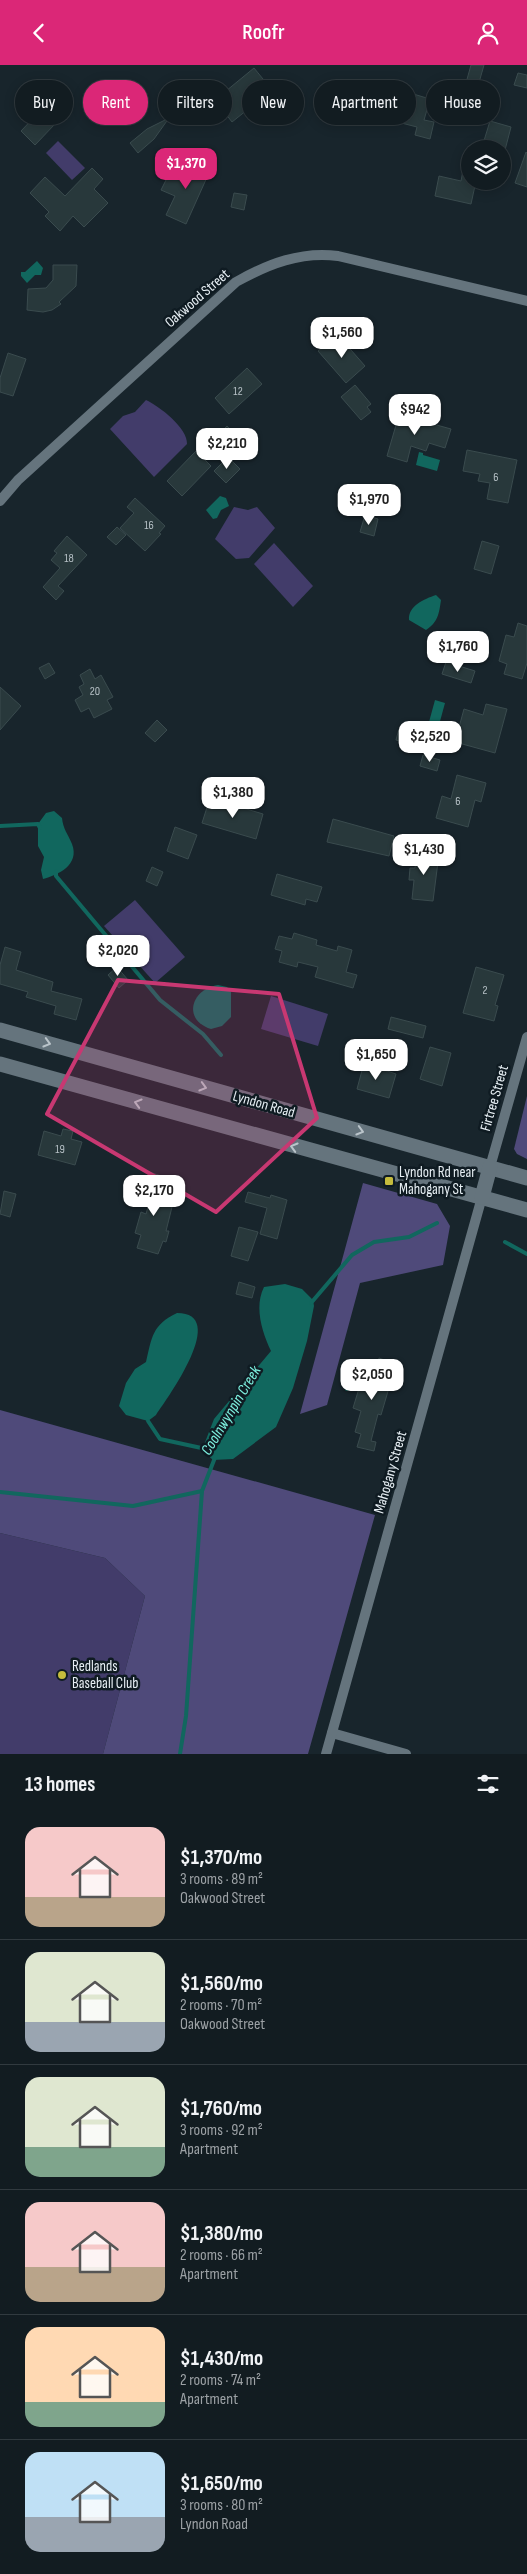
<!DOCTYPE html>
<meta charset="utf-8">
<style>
body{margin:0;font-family:"Sofia Sans Condensed",sans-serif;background:#1f292e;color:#f1f3f6;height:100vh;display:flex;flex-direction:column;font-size:19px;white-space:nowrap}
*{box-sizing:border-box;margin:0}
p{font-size:16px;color:#9ca1a5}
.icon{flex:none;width:28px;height:28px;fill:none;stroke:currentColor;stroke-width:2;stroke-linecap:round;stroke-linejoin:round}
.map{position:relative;height:1689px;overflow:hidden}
.sheet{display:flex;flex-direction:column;background:#121c21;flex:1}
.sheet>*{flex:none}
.guide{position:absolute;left:15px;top:15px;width:498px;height:45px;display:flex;gap:10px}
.controls{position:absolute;left:461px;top:75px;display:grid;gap:10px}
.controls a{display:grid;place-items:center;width:50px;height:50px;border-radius:50%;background:#121c21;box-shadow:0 2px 12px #0003,0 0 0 1px #313a3f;font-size:25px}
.price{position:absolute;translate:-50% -42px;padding:0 11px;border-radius:10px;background:#fff;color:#222;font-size:16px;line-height:32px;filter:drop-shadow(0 1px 2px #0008)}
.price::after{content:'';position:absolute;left:50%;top:30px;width:15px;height:11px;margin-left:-8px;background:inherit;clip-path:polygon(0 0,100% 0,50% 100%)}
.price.selected{background:#db2777;color:#fff}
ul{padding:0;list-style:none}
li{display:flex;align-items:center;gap:15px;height:125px;padding:0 25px}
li+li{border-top:1px solid #313a3f}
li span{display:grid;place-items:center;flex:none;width:140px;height:100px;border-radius:15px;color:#555}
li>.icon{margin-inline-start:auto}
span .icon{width:60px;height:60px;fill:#fffc;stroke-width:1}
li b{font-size:21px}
h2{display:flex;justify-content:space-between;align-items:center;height:60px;padding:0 25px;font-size:21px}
.pill{padding:0 18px;border-radius:22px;background:#121c21;box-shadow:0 2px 12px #0003,0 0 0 1px #313a3f;font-size:18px;line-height:45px}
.pill.selected{background:#db2777;color:#fff}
header{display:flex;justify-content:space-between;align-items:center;height:65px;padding:0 25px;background:#db2777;color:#fff;font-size:22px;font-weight:600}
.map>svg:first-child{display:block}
.green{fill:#423c6a}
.forest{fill:#4f4a7a}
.water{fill:#11675e}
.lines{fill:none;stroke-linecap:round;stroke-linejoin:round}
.stream{stroke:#11675e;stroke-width:4}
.building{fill:#28383b;stroke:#3a4b4e}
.street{stroke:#65747d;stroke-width:10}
.secondary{stroke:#65747d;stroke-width:15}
.oneway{stroke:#bac4ca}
.marked{fill:#c83872;fill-opacity:0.2;stroke:#c83872;stroke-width:4;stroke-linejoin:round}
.poi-dot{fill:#c5bc3d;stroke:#0f1b22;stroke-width:2}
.labels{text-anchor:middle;stroke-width:5;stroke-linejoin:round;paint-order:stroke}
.number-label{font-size:12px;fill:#b7c1c6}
.street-label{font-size:15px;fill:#e7eff4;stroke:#0f1b22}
.poi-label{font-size:15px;fill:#e7eff4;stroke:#0f1b22;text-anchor:start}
.water-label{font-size:16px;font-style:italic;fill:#7ef1e0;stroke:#0f1b22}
</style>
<header><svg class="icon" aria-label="back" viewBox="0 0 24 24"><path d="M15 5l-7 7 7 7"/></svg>Roofr<svg class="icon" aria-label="person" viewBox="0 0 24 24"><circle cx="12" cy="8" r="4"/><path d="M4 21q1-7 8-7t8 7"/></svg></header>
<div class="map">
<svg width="527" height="1689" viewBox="0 0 527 1689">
<rect width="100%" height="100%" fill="#18252c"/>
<g class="green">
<path d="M 58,76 L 85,103 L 72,115 L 46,88 Z"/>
<path d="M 146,335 C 159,341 188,363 187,379 L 154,412 L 110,364 L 123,351 L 135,347 Z"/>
<path d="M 234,442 L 248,445 L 257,442 L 275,463 L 249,493 L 236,494 L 215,474 Z"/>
<path d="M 274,478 L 313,521 L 293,542 L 254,499 Z"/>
<path d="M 135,835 L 185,892 L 155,918 L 104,861 Z"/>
<path d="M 271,931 L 328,949 L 318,981 L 261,964 Z"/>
<path d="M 0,1468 L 105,1493 L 145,1531 L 103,1689 L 0,1689 Z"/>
</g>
<g class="forest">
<path d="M 527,1031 L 527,1094 L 517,1089 L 514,1084 Z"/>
<path d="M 363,1118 L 437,1139 L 450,1161 L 443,1200 L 360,1218 L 327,1340 L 300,1349 Z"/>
<path d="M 0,1345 L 375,1450 L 308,1689 L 103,1689 L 145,1531 L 105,1493 L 0,1468 Z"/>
</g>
<g class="water">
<path d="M 37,196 L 43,203 L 41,210 L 35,210 L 27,218 L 21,211 L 21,207 L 25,207 Z"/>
<path d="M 419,387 L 423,388 L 423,390 L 440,395 L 437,406 L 416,400 Z"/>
<path d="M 220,431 L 226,433 L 229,441 L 221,445 L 217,453 L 213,454 L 206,445 Z"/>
<path d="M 436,530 L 441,535 C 439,549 438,557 426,565 L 409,555 C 408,541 424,534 436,530 Z"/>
<path d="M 435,635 L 445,638 L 439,660 L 429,657 Z"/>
<path d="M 54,746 L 62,753 C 63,764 68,769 72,779 C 80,800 58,810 43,814 L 41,805 L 44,792 L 38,781 L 38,759 L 46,748 Z"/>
<path d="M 218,920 L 227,922 L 231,927 L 231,952 L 222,961 L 211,964 C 182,955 191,924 218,920 Z"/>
<path d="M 285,1219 L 302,1224 L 313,1235 L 314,1241 L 307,1276 L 293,1323 L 276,1362 L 233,1394 L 213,1395 L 202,1385 L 214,1354 L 271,1286 C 262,1267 254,1242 264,1222 Z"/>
<path d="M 177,1248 C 229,1248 169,1331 156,1350 L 148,1356 L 126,1350 L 119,1341 L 126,1318 L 135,1304 L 146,1297 C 152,1272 152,1260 177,1248 Z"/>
<path d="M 352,1306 L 357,1312 L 353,1314 L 350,1325 L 346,1326 L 342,1320 L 347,1307 Z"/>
</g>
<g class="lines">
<g class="stream">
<path d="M 0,761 L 38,759 L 40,763"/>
<path d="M 56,806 L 56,811 L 160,935 L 203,969 L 221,990"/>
<path d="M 505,1177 L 527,1189"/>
<path d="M 311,1238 L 352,1190 L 374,1177 L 409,1172 L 437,1158"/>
<path d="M 148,1356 L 160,1374 L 206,1384"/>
<path d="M 0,1427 L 133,1441 L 202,1426"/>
<path d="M 180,1689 L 186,1651 L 202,1426 L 216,1390"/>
</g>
</g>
<g class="building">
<path d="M 471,0 L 484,0 L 478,21 L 466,18 Z"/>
<path d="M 254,3 L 272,25 L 232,57 L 215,35 Z"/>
<path d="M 518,8 L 527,10 L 527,23 L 514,20 Z"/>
<path d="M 410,28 L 430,34 L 424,55 L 434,57 L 430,74 L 415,70 L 417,62 L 378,52 L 384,32 L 393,34 L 394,29 L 409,33 Z"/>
<path d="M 41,45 L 55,59 L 35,80 L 21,66 Z"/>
<path d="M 169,53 L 154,74 L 138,88 L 130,78 L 147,64 Z"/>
<path d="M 490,56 L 511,62 L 505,85 L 483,79 Z"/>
<path d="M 526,87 L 527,88 L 527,122 L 515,118 Z"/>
<path d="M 194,89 L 206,95 L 201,107 L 208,110 L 186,159 L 166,150 L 175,131 L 161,125 L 170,107 L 183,113 Z"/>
<path d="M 465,95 L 470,95 L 470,116 L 476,116 L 471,139 L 435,131 L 439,111 L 461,116 Z"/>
<path d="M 92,103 L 103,114 L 94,124 L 108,138 L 84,162 L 73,151 L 60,166 L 45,151 L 49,147 L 30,128 L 45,112 L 65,131 Z"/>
<path d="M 234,128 L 247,130 L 244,145 L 231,142 Z"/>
<path d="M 53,200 L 77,200 L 76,221 L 59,237 L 61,239 L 52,245 L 43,247 L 27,245 L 28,224 L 46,223 L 53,215 Z"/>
<path d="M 337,269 L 365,301 L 346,318 L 318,286 Z"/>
<path d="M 8,288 L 26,294 L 13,331 L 0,327 L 0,313 Z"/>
<path d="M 247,303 L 262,319 L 229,349 L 215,333 Z"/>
<path d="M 355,320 L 371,339 L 367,342 L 371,347 L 361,355 L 341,332 Z"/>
<path d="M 401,343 L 416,347 L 415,354 L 451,364 L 445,383 L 429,378 L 426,386 L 411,381 L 407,397 L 387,391 Z"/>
<path d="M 227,361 L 240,374 L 228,385 L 216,372 Z"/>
<path d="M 467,385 L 517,395 L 508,438 L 487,434 L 490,418 L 478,416 L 480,409 L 463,406 Z"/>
<path d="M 196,386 L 211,401 L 182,431 L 167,416 Z"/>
<path d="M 228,392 L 240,404 L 226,418 L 214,406 Z"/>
<path d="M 135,433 L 165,461 L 159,468 L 161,469 L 145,486 L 120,463 L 134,448 L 127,442 Z"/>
<path d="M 365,450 L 378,454 L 374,471 L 360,467 Z"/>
<path d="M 117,462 L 126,470 L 116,480 L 107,472 Z"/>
<path d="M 67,471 L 87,490 L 58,521 L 64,526 L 56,535 L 43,522 L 60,503 L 51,495 L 57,488 L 54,486 Z"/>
<path d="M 482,476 L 499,481 L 491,509 L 474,504 Z"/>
<path d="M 518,558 L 527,561 L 527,598 L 522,614 L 504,609 L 507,599 L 499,596 L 506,570 L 514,572 Z"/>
<path d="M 446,597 L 475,606 L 471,618 L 442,609 Z"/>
<path d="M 49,598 L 55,608 L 45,614 L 39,603 Z"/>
<path d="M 90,604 L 95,614 L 101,610 L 113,632 L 107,635 L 112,644 L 94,653 L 89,643 L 81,647 L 75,635 L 83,630 L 79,622 L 84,619 L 80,610 Z"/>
<path d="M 0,622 L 21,641 L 0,665 Z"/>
<path d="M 486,639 L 507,644 L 495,688 L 455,677 L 464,644 L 483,650 Z"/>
<path d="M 157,655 L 167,665 L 155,677 L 145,668 Z"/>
<path d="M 399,664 L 422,670 L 419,682 L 396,675 Z"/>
<path d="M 423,690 L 440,695 L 437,706 L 420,701 Z"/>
<path d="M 457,710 L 486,718 L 481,737 L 475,735 L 468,762 L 436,753 L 442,731 L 451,734 Z"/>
<path d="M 210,733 L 263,749 L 256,774 L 202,758 Z"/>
<path d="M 333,754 L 394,771 L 389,791 L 327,777 Z"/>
<path d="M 175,762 L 197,770 L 188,794 L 167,786 Z"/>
<path d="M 417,787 L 439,789 L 433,836 L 412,834 L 414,815 L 409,815 L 410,803 L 415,803 Z"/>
<path d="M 152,802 L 163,807 L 157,821 L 146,816 Z"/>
<path d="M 277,809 L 322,822 L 317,837 L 306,834 L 305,840 L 271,830 Z"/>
<path d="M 294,868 L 317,875 L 316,880 L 337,886 L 338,881 L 352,885 L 346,907 L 357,910 L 353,923 L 315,912 L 318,902 L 298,897 L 297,902 L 279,897 L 282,886 L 275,884 L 279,871 L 292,874 Z"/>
<path d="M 5,882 L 21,887 L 16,905 L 53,917 L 51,926 L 82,934 L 76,955 L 54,949 L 56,941 L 26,932 L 28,927 L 0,919 L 0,900 Z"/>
<path d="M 117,902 L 128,915 L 119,923 L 108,910 Z"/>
<path d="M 476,902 L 504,910 L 495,940 L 498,941 L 494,956 L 463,948 Z"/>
<path d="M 391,952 L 426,961 L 423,973 L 388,964 Z"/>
<path d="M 430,982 L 451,988 L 442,1021 L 420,1014 Z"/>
<path d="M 364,998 L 396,1009 L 389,1033 L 357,1024 Z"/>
<path d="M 63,1064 L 73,1066 L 71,1074 L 82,1077 L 75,1100 L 38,1090 L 44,1066 L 61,1071 Z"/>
<path d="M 149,1107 L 168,1113 L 161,1139 L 172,1142 L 166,1166 L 169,1166 L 166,1177 L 163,1176 L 158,1189 L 137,1183 L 141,1170 L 135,1168 L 141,1147 L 146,1149 L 153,1124 L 145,1121 Z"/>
<path d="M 4,1126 L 16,1129 L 10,1152 L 0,1149 Z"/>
<path d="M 248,1127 L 270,1133 L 271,1130 L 287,1135 L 277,1174 L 260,1169 L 267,1143 L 245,1137 Z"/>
<path d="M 239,1162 L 258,1167 L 248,1196 L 231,1191 Z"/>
<path d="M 239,1217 L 255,1222 L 252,1233 L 236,1229 Z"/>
<path d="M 379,1293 L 396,1299 L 381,1350 L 378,1349 L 371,1376 L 376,1377 L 374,1386 L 357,1382 L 361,1369 L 355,1367 L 361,1346 L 353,1343 L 364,1307 L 374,1310 Z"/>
</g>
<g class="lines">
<g class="street">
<path d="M 0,436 L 18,415 L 236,217 C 268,199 301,186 338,191 L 527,236"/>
<path d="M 490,1102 L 527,972"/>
<path d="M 332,1668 L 406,1689"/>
<path d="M 326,1689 L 482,1132"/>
</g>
<g class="secondary">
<path d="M 0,965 L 527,1113"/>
<path d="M 0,999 L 527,1145"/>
<path d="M 482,1132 L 490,1102"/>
</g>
</g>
<defs><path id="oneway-chevron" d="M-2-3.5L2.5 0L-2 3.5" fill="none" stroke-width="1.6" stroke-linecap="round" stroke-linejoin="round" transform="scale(1.25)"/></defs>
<g class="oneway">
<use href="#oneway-chevron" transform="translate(47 978) rotate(16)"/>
<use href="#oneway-chevron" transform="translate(203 1022) rotate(16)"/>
<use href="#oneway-chevron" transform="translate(138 1038) rotate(-164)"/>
<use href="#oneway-chevron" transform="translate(360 1066) rotate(16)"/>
<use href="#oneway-chevron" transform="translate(294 1082) rotate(-164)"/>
</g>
<path class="marked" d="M 118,915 L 279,929 L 317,1053 L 216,1147 L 47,1049 Z"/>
<g class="poi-dot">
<rect x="384" y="1111" width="10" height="10" rx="2.5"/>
<circle cx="62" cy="1610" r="5"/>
</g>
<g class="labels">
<g class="number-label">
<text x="238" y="330">12</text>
<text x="496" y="416">6</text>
<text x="149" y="464">16</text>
<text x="69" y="497">18</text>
<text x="95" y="630">20</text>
<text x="458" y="740">6</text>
<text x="485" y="929">2</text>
<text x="60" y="1088">19</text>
</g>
<g class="street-label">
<text transform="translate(197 233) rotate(-41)" y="5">Oakwood Street</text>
<text transform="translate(494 1033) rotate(-74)" y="5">Firtree Street</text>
<text transform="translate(264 1039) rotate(16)" y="5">Lyndon Road</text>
<text transform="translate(390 1407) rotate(-74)" y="5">Mahogany Street</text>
</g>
<g class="poi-label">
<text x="399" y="1112">Lyndon Rd near<tspan x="399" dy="17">Mahogany St</tspan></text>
<text x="72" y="1606">Redlands<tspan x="72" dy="17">Baseball Club</tspan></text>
</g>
<g class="water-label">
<text transform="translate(230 1345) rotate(-59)" y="6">Coolnwynpin Creek</text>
</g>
</g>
</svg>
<div class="controls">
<a><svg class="icon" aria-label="layers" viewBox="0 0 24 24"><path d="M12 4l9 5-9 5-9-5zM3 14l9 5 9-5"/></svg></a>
</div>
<b class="price selected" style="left:186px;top:125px">$1,370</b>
<b class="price" style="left:342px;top:294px">$1,560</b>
<b class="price" style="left:415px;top:371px">$942</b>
<b class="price" style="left:227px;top:405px">$2,210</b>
<b class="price" style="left:369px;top:461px">$1,970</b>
<b class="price" style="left:458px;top:608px">$1,760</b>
<b class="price" style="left:430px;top:698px">$2,520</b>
<b class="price" style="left:233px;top:754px">$1,380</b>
<b class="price" style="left:424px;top:811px">$1,430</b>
<b class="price" style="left:118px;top:912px">$2,020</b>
<b class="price" style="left:376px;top:1016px">$1,650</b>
<b class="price" style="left:154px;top:1152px">$2,170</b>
<b class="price" style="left:372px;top:1336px">$2,050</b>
<div class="guide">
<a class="pill">Buy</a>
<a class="pill selected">Rent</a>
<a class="pill">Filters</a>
<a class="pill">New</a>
<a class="pill">Apartment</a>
<a class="pill">House</a>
</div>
</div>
<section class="sheet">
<h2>13 homes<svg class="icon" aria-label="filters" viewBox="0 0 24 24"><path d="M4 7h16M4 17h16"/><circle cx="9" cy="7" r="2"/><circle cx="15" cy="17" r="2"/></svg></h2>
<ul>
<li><span style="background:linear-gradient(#f6c9c9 70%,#b9a48a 0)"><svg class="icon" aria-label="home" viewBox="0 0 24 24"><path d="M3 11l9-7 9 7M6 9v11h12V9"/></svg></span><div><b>$1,370/mo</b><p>3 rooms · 89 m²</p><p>Oakwood Street</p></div></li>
<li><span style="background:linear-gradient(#dfe7d0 70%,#9aa5b1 0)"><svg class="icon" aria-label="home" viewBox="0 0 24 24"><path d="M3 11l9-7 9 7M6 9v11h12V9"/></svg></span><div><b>$1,560/mo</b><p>2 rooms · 70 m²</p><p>Oakwood Street</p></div></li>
<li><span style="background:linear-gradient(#dfe7d0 70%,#7fa58c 0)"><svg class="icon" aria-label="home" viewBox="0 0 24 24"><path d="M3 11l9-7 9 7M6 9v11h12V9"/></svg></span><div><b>$1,760/mo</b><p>3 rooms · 92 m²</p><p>Apartment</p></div></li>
<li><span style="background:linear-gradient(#f6c9c9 65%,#b9a48a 0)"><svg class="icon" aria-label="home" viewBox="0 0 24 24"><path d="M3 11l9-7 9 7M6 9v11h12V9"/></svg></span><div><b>$1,380/mo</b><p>2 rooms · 66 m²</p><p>Apartment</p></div></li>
<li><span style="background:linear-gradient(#ffd9b3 75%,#7fa58c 0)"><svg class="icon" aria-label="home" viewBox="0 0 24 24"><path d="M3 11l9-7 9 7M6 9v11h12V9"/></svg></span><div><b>$1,430/mo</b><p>2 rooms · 74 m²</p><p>Apartment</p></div></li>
<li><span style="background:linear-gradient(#bfe0f5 65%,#9aa5b1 0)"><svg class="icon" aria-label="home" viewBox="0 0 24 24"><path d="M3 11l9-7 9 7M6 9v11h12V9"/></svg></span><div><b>$1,650/mo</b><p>3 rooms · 80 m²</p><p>Lyndon Road</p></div></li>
</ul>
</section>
